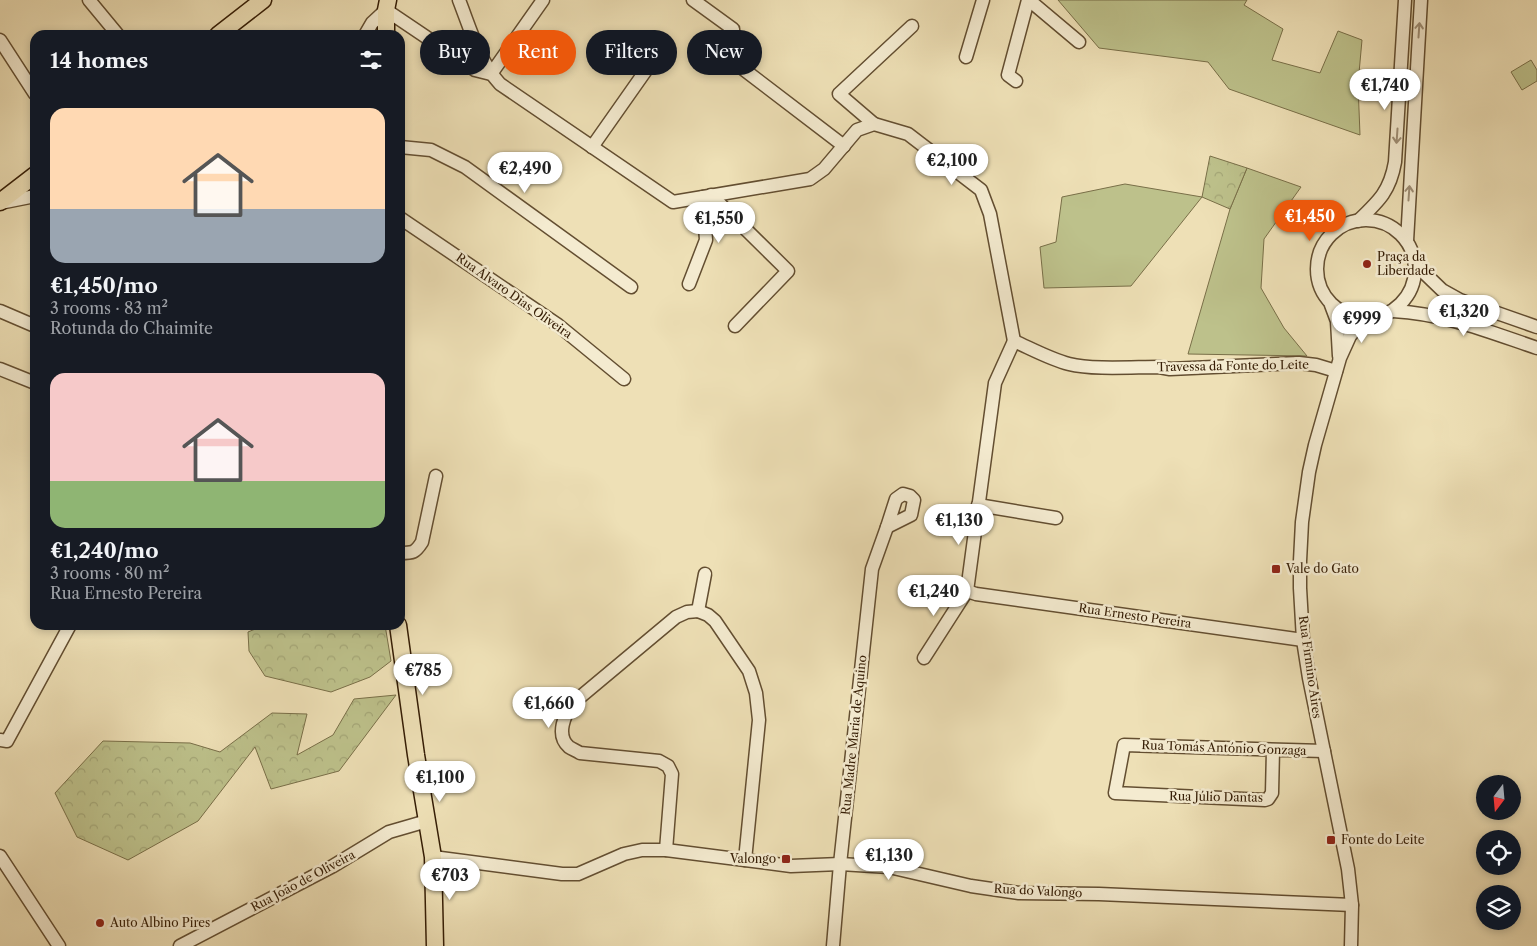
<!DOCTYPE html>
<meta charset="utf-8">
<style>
body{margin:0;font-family:"Libre Caslon Text",serif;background:#20242c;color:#f1f3f6;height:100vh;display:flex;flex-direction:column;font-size:19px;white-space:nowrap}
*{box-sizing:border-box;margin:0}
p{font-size:16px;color:#9ea1a6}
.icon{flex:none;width:28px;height:28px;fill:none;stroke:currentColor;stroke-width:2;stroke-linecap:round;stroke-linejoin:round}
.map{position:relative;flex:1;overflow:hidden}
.side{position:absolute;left:30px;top:30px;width:375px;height:600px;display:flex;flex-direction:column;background:#171b24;border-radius:15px;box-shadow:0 2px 8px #0003}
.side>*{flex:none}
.hud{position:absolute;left:420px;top:30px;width:475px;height:45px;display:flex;gap:10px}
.needle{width:32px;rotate:196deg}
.controls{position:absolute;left:1476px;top:775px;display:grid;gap:10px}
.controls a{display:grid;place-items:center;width:45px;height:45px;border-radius:50%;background:#171b24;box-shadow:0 2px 8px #0003;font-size:25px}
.price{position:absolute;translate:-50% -42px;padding:0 11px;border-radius:18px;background:#fff;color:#222;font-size:16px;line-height:32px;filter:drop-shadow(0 1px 2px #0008)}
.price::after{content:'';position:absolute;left:50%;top:30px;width:15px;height:11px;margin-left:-8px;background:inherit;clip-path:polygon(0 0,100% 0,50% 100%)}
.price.active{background:#ea580c;color:#fff}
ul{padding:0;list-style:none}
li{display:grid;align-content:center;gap:10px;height:265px;padding:0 20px}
li span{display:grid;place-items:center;height:155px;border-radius:15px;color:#555}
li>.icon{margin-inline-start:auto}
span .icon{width:90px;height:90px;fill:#fffc;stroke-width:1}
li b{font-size:21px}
h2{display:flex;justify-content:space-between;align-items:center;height:60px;padding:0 20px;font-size:21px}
.pill{padding:0 18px;border-radius:22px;background:#171b24;box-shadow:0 2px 8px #0003;font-size:18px;line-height:45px}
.pill.active{background:#ea580c;color:#fff}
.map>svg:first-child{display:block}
.green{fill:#bdc18b;stroke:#796f48}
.forest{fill:url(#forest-crowns);stroke:#796f48}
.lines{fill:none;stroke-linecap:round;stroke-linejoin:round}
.minor-casing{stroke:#634e31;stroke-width:15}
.major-casing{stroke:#351d05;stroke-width:19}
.minor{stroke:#f4ebd0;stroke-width:12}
.major{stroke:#eee0b6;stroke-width:16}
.oneway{stroke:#9e8e75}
.poi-dot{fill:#8f2418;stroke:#f4ebd0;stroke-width:2}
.labels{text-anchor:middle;stroke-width:5;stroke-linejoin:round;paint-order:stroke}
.poi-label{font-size:12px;fill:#351d05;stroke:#f4ebd0;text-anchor:start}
.street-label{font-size:12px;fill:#351d05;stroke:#f4ebd0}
</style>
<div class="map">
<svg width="1537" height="946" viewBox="0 0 1537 946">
<defs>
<pattern id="forest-crowns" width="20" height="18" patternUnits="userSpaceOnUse" patternTransform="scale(1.25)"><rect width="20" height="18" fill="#bdc18b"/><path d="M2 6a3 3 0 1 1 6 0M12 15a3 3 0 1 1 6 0" fill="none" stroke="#a3a576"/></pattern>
</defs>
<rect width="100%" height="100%" fill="#eee0b6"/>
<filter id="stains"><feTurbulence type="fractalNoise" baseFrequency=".004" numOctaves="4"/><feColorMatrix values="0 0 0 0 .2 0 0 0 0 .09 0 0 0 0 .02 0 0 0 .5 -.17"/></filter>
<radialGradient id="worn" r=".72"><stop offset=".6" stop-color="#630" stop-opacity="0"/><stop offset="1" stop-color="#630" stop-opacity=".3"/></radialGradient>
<g class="green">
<path d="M 1058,0 L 1247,0 L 1244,5 L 1283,29 L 1272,60 L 1320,73 L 1338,31 L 1362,40 L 1358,84 L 1360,135 L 1229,89 L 1208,62 L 1099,48 Z"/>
<path d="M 1531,60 L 1537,70 L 1537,81 L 1522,90 L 1511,72 Z"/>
<path d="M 1247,168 L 1301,187 L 1264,239 L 1261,288 L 1284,328 L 1307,356 L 1188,354 L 1230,209 Z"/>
<path d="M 1125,184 L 1202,197 L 1131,286 L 1044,288 L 1040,247 L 1056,242 L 1062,197 Z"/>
</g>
<g class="forest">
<path d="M 1210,156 L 1247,168 L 1230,209 L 1202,197 Z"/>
<path d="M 265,625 L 385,625 L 391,661 L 370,677 L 331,692 L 265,676 L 249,651 L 248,632 Z"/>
<path d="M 396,695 L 339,771 L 271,789 L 255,747 L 198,821 L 128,860 L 77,837 L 55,793 L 103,741 L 190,743 L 220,752 L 272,713 L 307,714 L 297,755 L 333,735 L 354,699 Z"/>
</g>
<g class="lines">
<defs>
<g id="minor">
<path d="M 89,0 L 118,35"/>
<path d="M 459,0 C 470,28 479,61 500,84 L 673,202 L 810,179 L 824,169 L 857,130 L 874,124 L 908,134 L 981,190 L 990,214 L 1014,341"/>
<path d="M 693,0 L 733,29 L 734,62 L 844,146"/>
<path d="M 1029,0 L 1079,42"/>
<path d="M 365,35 L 372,23 L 386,10 L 475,70 L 491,74 L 543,0"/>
<path d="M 0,40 L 35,94"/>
<path d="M 966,57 L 983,0"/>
<path d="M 1016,81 L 1008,75 L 1028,0"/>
<path d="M 874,124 L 839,94 L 912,26"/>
<path d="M 400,147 L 431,150 L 465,167 L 631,287"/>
<path d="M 592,147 L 656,56"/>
<path d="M 711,195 L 788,271 L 735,326"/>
<path d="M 0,203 L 35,196"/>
<path d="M 400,218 L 558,325 L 624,379"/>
<circle cx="1366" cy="269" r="49"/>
<path d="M 1358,221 C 1379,201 1390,191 1395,162 L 1405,0"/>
<path d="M 1407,241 L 1421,0"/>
<path d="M 1415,264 L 1442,290 L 1460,300 L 1537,327"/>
<path d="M 689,284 L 706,240 L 703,197"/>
<path d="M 1331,305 L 1337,321 L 1339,356"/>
<path d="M 0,311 L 35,326"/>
<path d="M 1393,311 C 1446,314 1487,331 1537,348"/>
<path d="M 1014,341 C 1032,349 1050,359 1069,364 C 1093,370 1133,367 1159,367 L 1170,369 L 1299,363 L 1316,365 L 1336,371"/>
<path d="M 0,369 L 35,383"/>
<path d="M 903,494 L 910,496 L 914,500 L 911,515 L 887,527 L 896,499 Z"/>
<path d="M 978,505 L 1056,518"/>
<path d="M 400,553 C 413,553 415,553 422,542 L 436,476"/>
<path d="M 967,591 L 976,594 L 1303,640"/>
<path d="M 698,611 L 708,615 L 715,621 L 749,671 L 756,693 L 759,720 L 745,860"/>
<path d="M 698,611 L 705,574"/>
<path d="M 924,658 L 967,591 L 995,383 L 1014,341"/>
<path d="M 0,740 L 7,741 L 70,625"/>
<path d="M 1273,750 L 1272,793 L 1268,799 L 1265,800 L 1115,793 L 1124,745 L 1324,751"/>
<path d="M 666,850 L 672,774 L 668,766 L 659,761 L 580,753 C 577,751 572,749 569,747 C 555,735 565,714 573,703 L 676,617 L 687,612 L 698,611"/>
<path d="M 0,856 L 59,946"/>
<path d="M 433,857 L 562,874 L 578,874 L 624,854 L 642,850 L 666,850 L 791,866 L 840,864 L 889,867 L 971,886 L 1019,893 L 1099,894 L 1352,905"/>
<path d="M 180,946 L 333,866 L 389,832 L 427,821"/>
<path d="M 833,946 L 840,864 L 872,569 L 887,527"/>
<path d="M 1351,946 L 1352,905 L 1348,869 L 1309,678 L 1303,640 L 1300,588 L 1300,561 L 1302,522 L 1309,472 L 1315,445 L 1340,358 L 1350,336 L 1358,326 L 1372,318"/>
</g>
<g id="major">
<path d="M 218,35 L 263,0"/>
<path d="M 386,35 L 386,10 L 388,0"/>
<path d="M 0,202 L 35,175"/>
<path d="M 398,625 L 416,755 L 433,857 L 435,946"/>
</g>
</defs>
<use href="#minor" class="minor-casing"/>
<use href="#major" class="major-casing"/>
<use href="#minor" class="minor"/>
<use href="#major" class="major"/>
</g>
<defs><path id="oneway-shaft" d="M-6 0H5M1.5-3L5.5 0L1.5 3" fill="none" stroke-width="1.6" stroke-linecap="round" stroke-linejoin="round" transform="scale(1.25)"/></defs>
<g class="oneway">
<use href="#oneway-shaft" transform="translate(1419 30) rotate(-86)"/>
<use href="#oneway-shaft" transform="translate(1397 136) rotate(94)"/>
<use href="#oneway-shaft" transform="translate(1409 193) rotate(-86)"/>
</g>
<g class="poi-dot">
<circle cx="1367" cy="264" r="5"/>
<rect x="1271" y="564" width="10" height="10" rx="2.5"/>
<rect x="1326" y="835" width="10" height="10" rx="2.5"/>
<rect x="781" y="854" width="10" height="10" rx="2.5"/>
<circle cx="100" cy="923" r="5"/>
</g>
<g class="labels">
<g class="poi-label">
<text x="1377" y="261">Praça da<tspan x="1377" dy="14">Liberdade</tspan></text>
<text x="1286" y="573">Vale do Gato</text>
<text x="1341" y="844">Fonte do Leite</text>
<text x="776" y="863" text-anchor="end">Valongo</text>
<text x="110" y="927">Auto Albino Pires</text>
</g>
<g class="street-label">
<text transform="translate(514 296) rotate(35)" y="4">Rua Álvaro Dias Oliveira</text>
<text transform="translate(1233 366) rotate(-1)" y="4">Travessa da Fonte do Leite</text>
<text transform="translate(1135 616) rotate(8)" y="4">Rua Ernesto Pereira</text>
<text transform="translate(1310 667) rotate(82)" y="4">Rua Firmino Aires</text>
<text transform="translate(854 735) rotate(-84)" y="4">Rua Madre Maria de Aquino</text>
<text transform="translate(1224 748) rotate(2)" y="4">Rua Tomás António Gonzaga</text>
<text transform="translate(1216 797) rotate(1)" y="4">Rua Júlio Dantas</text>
<text transform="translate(303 881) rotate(-28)" y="4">Rua João de Oliveira</text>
<text transform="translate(1038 891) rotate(3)" y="4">Rua do Valongo</text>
</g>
</g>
<rect width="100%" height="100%" filter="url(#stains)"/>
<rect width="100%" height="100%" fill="url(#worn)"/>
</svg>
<div class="controls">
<a><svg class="needle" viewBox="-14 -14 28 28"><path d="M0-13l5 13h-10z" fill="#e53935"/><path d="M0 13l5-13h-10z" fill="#9ea1a6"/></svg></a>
<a><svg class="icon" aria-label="locate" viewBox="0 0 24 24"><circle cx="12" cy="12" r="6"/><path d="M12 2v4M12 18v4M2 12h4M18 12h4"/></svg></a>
<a><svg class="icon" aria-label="layers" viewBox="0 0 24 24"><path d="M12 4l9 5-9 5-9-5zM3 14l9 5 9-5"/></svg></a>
</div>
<b class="price" style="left:1385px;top:111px">€1,740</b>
<b class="price" style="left:952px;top:186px">€2,100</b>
<b class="price" style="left:525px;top:194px">€2,490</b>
<b class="price active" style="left:1310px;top:242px">€1,450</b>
<b class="price" style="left:719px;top:244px">€1,550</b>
<b class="price" style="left:1464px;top:337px">€1,320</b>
<b class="price" style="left:1362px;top:344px">€999</b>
<b class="price" style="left:959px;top:546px">€1,130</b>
<b class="price" style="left:934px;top:617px">€1,240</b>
<b class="price" style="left:423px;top:696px">€785</b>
<b class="price" style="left:549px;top:729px">€1,660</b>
<b class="price" style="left:440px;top:803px">€1,100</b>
<b class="price" style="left:889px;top:881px">€1,130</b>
<b class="price" style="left:450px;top:901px">€703</b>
<div class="hud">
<a class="pill">Buy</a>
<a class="pill active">Rent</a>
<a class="pill">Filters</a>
<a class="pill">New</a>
</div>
<section class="side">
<h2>14 homes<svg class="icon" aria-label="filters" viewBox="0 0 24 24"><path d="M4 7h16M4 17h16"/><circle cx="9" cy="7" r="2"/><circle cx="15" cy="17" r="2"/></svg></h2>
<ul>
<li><span style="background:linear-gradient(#ffd9b3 65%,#9aa5b1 0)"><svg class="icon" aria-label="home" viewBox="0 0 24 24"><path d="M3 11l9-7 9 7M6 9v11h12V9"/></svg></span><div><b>€1,450/mo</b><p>3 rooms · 83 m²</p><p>Rotunda do Chaimite</p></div></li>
<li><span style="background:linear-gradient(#f6c9c9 70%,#8fb573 0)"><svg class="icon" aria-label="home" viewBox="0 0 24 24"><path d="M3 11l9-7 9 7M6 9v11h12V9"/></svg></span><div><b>€1,240/mo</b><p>3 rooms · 80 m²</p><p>Rua Ernesto Pereira</p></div></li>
</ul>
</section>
</div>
